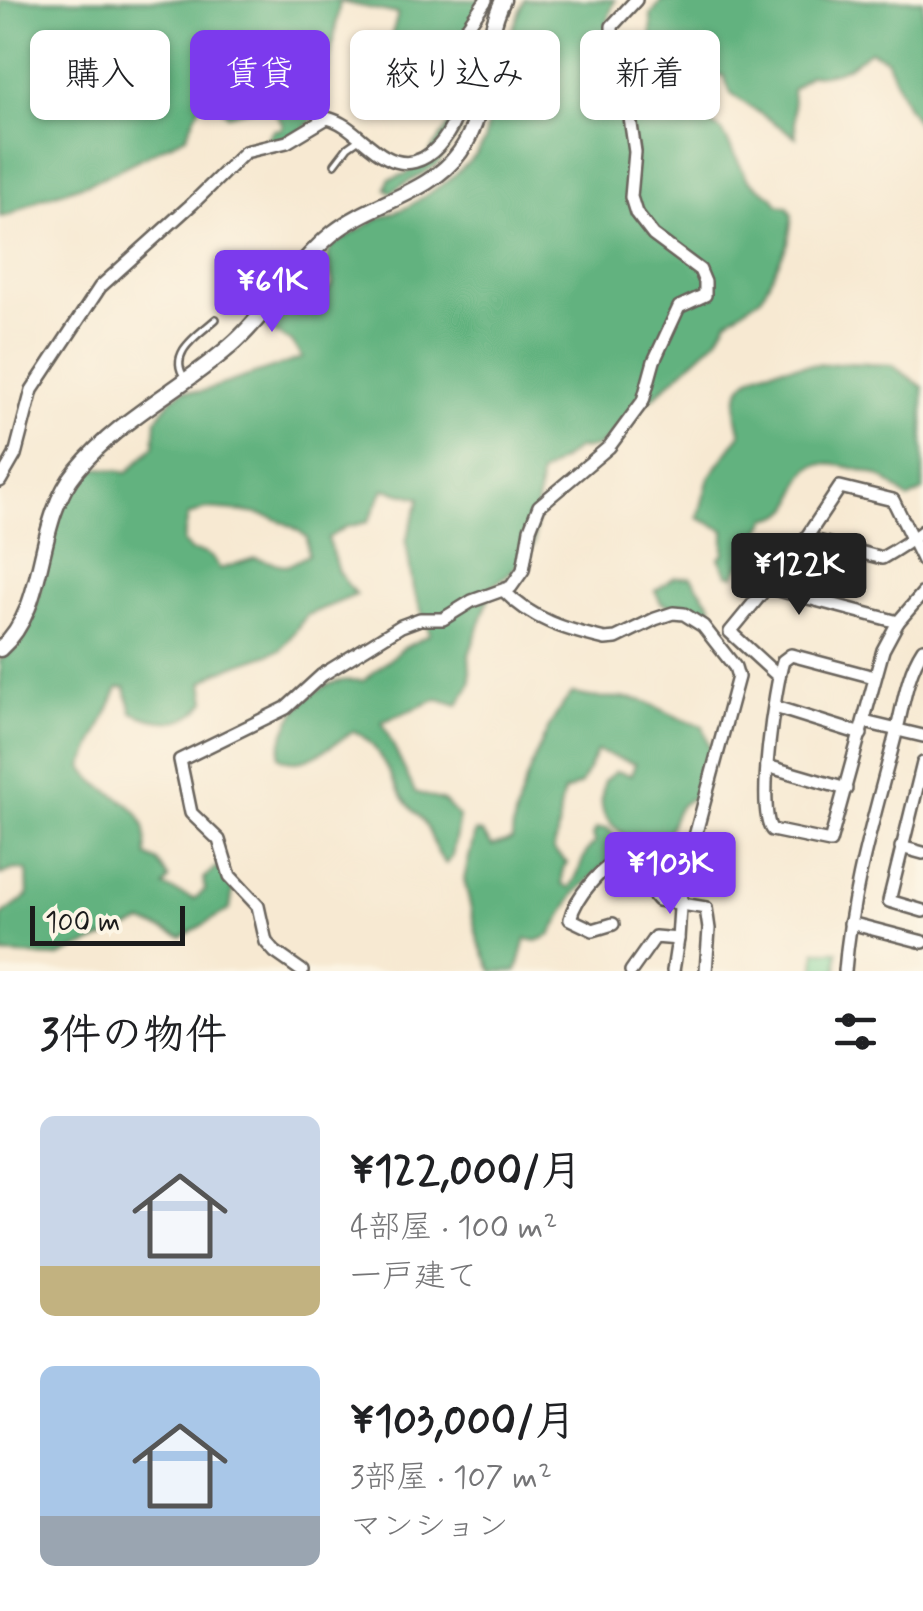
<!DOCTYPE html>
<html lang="ja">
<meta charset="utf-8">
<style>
body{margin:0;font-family:Mynerve,"Klee One",sans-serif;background:#f6f6f6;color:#202124;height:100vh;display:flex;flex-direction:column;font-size:38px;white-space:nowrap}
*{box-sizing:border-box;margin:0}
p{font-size:32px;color:#757577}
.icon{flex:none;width:55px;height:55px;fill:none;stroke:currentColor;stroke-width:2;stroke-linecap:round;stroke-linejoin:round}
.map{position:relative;height:971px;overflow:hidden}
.side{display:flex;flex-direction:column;background:#fff;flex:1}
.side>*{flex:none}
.top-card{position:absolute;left:30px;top:30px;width:865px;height:90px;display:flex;gap:20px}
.scale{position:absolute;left:30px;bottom:25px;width:155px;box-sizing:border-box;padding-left:10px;border:5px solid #1c1c1c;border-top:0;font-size:28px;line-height:35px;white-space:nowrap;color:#1c1c1c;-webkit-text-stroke:8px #fcf5e5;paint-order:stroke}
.price{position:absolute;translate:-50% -85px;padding:0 22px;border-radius:10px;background:#7c3aed;color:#fff;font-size:32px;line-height:65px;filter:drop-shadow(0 2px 5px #0008)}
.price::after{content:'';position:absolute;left:50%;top:60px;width:30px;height:22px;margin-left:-15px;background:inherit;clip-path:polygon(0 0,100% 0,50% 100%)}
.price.selected{background:#222;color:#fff}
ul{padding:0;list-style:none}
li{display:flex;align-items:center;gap:30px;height:250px;padding:0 40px}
li span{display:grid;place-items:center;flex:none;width:280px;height:200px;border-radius:15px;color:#555}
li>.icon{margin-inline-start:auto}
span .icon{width:120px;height:120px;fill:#fffc;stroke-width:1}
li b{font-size:42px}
h2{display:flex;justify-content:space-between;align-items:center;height:120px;padding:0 40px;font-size:42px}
.tag{padding:0 35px;border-radius:15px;background:#fff;box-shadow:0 2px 8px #0004;font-size:35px;line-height:90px}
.tag.selected{background:#7c3aed;color:#fff}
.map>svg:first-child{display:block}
.green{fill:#78d096;stroke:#4a7659;stroke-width:2.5}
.forest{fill:#62b27f;stroke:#3f674e;stroke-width:2.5;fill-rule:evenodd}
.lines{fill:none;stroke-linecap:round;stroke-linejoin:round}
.service-casing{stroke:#69645c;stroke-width:10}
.minor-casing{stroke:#69645c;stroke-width:16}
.tertiary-casing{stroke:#69645c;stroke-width:19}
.service{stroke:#fff;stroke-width:5}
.minor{stroke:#fff;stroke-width:11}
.tertiary{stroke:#fff;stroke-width:14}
</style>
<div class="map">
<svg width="923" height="971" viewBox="0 0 923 971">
<rect width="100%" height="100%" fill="#fcf5e5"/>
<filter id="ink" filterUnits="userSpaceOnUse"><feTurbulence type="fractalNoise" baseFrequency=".01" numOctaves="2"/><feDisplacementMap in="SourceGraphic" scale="20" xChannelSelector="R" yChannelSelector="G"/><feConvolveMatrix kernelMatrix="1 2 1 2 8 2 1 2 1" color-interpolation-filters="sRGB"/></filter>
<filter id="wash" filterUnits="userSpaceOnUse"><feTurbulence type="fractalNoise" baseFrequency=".0048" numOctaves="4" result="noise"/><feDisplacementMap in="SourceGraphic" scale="40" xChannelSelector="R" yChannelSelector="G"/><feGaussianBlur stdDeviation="2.25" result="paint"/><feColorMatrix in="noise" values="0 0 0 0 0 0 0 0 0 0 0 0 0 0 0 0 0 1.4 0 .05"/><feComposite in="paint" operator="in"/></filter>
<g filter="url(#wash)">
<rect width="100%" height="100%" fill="#f7e9d2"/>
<path class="green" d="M 816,951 L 838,951 L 837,971 L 815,971 Z"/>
<g class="forest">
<path d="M 0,0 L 482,0 L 472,32 L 470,90 L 459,132 L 437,165 L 391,192 L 386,189 L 389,179 L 406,174 L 422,163 L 457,114 C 445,105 444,98 436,90 C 428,83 424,85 420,74 L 397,65 L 391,37 L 398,14 L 340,2 C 334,30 326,114 304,129 C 294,136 279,140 267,144 L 267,139 L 273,130 L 281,129 L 283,124 L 265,99 L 254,108 L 228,115 L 214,100 L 210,105 L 201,104 L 186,136 L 97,180 L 40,199 L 10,215 L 0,217 Z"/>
<path d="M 524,0 L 615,0 C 609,11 600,55 606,66 C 610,73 614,70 620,73 C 630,77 641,90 654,96 L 659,109 L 697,116 L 722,131 L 748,180 L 773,197 L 778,205 L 788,207 L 792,216 L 788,243 L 762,296 L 728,320 L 717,339 L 653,398 L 628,414 L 611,437 L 597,447 L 577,449 L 540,475 L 534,544 L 511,572 L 493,586 L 469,655 L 471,683 L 458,705 L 438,699 L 382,722 L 415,792 L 444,801 L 459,817 L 452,857 L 446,864 C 433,851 434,838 424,823 C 419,815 410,808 404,799 C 388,776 381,744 354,731 C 334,743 301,773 279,756 C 285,713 317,674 363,681 L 402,649 L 430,634 L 413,589 L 406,541 L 420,498 L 384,489 L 368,522 L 346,527 L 328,538 L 338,572 L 356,595 L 307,615 L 281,650 L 220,671 L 203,682 L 206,701 C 187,727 159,725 132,712 L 125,687 L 118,688 L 83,767 C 97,793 131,795 143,823 C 147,832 146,846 147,856 L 158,862 L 169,879 L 164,887 L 194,899 L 205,890 L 204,878 L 216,867 L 222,870 L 233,890 L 230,909 L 182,937 L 143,922 L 57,957 L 2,954 L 1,916 L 28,896 L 27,871 L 15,869 L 0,875 L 0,660 C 10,653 21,644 27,633 C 43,600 53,482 89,470 C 98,466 117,470 127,473 L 154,446 L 156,420 L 172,399 L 184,390 L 200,392 L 302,358 L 292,342 L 267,329 L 267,321 L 281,308 L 307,316 L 333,285 L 327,257 L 332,246 L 377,219 L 408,207 L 449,180 L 475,156 L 485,141 L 496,60 L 510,36 ZM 205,509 C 243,511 277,512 307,537 L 308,555 L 287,566 L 255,558 L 220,569 C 213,556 207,552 191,551 L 183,542 L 188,516 Z"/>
<path d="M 662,0 L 923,0 L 923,131 L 907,107 L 886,59 L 870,51 C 849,68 837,75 809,75 L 792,90 L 796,137 L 731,94 L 724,76 L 671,62 L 664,67 L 652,62 L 651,15 Z"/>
<path d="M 845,363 L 892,365 L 923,387 L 923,491 L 908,499 C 900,493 892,484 884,479 C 871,471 820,457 809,469 C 789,490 806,512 767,519 L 734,576 L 727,574 L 719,558 L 724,554 L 724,530 L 698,518 L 709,477 L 741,434 C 716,355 795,368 845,363 Z"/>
<path d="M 675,577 L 691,577 L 712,606 L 703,618 L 661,603 L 655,591 Z"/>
<path d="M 573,693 C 597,702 622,694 643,701 C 664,709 681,722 703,726 L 712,755 L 700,793 C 691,800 681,801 676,813 C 666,834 665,855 642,864 L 628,855 L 625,836 C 602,816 598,813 604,781 L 616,771 L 631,775 L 635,764 L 597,751 L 581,784 L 564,792 C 557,811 561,831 553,850 L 567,863 L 563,868 L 562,885 L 569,888 C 582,874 580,853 595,843 L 593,835 L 596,829 L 607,828 L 618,838 L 614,857 L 575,893 L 551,935 L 537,941 L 526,939 L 517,971 L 492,971 L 478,940 L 464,879 L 475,832 L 482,833 L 492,846 L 512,840 C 511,808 549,713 573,693 Z"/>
</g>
</g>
<g filter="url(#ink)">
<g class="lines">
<defs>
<g id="service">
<path d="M 335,164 L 348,147 L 361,138"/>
<path d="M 185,378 C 167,353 198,335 216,319"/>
</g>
<g id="minor">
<path d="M 0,481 L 15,455 L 32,390 L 100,287 L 192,204 L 245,152 L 287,142 L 327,118 C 350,123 365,146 386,157 C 427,180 459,127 462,92 C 463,75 454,62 454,46 L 486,0"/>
<path d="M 923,531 C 910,541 896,550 882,558 L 806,538 L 840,487 L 893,500 L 923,561"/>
<path d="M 504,591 C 532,620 567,630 605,639 L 616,638 L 655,619 L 673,613 L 684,614 L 703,626 L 735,667 L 738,677 L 694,840 L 683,861 L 678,939"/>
<path d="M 779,677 L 730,632 L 767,587 L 898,622"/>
<path d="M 874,677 L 791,655 L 783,661 C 775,687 756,811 772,830 L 830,842 L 883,650 L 898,622 L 923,593"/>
<path d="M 775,707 L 861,734"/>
<path d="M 864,722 L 923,736"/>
<path d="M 923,763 L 889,901 L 923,911"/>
<path d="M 767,766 L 846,789"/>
<path d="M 901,847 L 923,853"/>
<path d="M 850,923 L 923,942"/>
<path d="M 613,924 L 593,930 L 570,919 C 575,898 603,864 623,859 L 658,900 L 706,908 L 709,929 L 706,971"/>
<path d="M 302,971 L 275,952 L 266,942 L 258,906 L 230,876 L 219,840 L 191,813 L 180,760 L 286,708 L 322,675 L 401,626 L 420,619 L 443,619 L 472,601 L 511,587 L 523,570 L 530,529 L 539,506 L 609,447 L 643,401 L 654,361 L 679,307 L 705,295 L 705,282 L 700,270 L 653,235 L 636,213 L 631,197 L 635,152 L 627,97 L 613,64 L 612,26 L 636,0"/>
<path d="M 631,971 L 655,937 L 678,939 L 673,971"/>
<path d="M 845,971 C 851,891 875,815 895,737 C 903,708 906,675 923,649"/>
</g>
<path id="tertiary" d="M 0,649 C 50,605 33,523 77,470 C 120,417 186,387 236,341 C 272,308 295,264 333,233 C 372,202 430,194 460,152 C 492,107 479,49 503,0"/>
</defs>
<use href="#service" class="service-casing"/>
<use href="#minor" class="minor-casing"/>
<use href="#tertiary" class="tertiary-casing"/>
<use href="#service" class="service"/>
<use href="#minor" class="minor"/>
<use href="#tertiary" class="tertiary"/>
</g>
</g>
</svg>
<div class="scale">100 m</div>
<b class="price" style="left:272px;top:335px">¥61K</b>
<b class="price selected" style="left:799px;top:618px">¥122K</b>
<b class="price" style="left:670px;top:917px">¥103K</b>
<div class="top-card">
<a class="tag">購入</a>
<a class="tag selected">賃貸</a>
<a class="tag">絞り込み</a>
<a class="tag">新着</a>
</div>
</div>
<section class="side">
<h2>3件の物件<svg class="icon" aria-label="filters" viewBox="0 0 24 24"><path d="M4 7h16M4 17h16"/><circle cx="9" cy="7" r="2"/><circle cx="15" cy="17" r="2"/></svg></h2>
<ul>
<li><span style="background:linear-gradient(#c9d6e8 75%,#c2b280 0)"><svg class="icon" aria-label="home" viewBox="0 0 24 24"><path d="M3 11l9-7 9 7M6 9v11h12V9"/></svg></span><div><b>¥122,000/月</b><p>4部屋 · 100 m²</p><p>一戸建て</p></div></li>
<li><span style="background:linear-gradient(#a9c7e8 75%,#9aa5b1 0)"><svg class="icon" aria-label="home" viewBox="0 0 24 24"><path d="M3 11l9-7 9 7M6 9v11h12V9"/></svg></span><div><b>¥103,000/月</b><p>3部屋 · 107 m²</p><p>マンション</p></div></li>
</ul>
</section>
